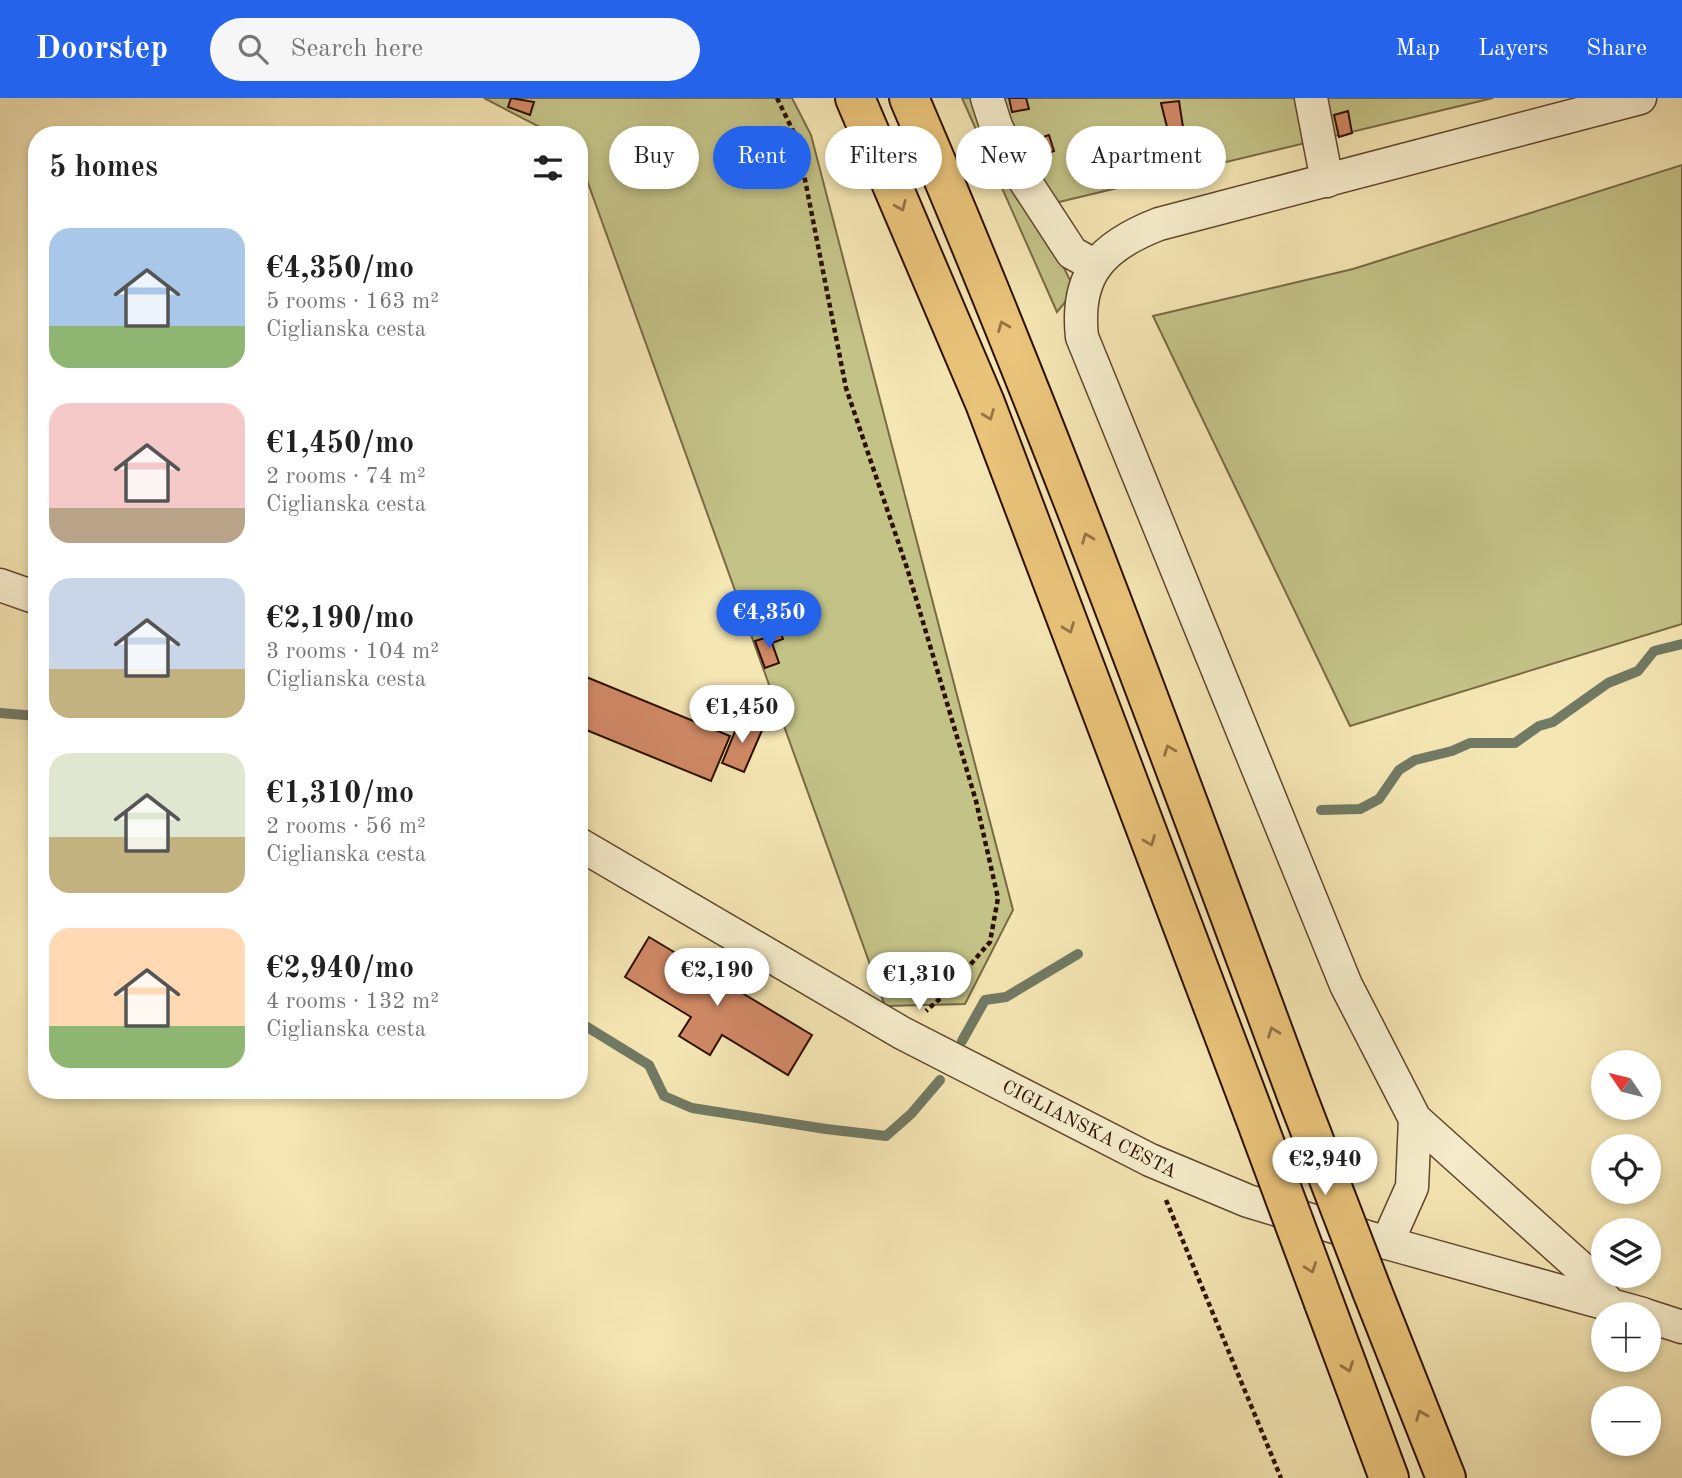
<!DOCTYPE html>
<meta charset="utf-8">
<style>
body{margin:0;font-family:"Old Standard TT",serif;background:#f6f6f6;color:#222;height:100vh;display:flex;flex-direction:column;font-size:26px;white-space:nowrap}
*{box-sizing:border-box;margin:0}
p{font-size:23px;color:#767676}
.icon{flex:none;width:38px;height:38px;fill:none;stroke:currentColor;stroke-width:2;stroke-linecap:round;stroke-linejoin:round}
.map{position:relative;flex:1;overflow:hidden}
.drawer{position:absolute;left:28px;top:28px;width:560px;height:973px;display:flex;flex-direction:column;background:#fff;border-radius:28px;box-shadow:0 4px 10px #0003}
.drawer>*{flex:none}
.guide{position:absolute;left:609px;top:28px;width:665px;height:63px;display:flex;gap:14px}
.needle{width:46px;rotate:305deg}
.controls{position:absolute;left:1591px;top:952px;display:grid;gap:14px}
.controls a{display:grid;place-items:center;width:70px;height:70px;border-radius:50%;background:#fff;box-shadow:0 4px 10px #0003;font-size:35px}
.price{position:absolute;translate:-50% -60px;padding:0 16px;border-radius:24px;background:#fff;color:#222;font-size:23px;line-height:46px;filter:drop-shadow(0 2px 4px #0008)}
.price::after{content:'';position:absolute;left:50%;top:42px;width:21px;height:16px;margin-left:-10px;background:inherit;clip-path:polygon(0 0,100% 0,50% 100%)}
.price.on{background:#2563eb;color:#fff}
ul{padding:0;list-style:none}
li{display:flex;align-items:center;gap:21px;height:175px;padding:0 21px}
li span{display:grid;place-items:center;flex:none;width:196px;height:140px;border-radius:21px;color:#555}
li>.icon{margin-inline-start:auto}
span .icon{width:84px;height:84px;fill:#fffc;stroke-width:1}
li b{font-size:30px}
h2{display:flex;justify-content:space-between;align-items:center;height:84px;padding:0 21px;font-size:30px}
.tag{padding:0 24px;border-radius:32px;background:#fff;box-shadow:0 4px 10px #0003;font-size:24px;line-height:63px}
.tag.on{background:#2563eb;color:#fff}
header{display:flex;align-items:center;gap:42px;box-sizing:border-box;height:98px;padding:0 35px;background:#2563eb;color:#fff}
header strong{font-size:33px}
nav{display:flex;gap:38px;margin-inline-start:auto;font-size:24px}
.search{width:490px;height:63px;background:#f6f6f6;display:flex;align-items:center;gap:18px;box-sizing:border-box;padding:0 24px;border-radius:38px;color:#767676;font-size:26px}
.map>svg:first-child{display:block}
.green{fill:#c4c387;stroke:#796a44;stroke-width:2}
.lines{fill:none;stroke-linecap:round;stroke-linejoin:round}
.stream{stroke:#717a64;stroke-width:10}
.building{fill:#d18966;stroke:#2e1000;stroke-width:2}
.minor-casing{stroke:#60462d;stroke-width:35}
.major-casing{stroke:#2e1000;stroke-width:42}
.path{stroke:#2e1000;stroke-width:4.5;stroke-dasharray:5 3.5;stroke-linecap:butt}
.minor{stroke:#f8efce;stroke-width:32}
.major{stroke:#eac47a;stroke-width:38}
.major-bridge-casing{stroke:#2e1000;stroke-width:42;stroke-linecap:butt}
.major-bridge{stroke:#eac47a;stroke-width:38}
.oneway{stroke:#957343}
.labels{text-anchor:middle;stroke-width:5;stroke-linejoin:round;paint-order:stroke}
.street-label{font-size:19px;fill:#2e1000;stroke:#f8efce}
</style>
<header>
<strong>Doorstep</strong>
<div class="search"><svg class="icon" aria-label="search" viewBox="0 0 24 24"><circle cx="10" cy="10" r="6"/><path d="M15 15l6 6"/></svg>Search here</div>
<nav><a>Map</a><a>Layers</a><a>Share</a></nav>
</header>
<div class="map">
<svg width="1682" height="1380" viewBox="0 0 1682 1380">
<rect width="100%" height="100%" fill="#f5e7b4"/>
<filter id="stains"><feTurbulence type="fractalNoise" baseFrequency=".00286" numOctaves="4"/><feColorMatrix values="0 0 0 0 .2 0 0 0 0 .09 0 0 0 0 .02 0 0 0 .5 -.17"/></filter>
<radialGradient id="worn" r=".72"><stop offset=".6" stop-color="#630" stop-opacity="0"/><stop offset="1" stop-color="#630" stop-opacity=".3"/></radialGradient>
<g class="green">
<path d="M 484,0 L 792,0 L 811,37 L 1013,812 L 965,906 L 885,908 L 579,60 L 579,37 L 555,37 Z"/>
<path d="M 962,0 L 1493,0 L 1034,110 L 1075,192 L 1057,214 Z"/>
<path d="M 1682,67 L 1682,526 L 1350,628 L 1153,218 L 1353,171 Z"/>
</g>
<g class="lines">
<g class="stream">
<path d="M 0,615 L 37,618"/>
<path d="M 1321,712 L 1360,711 L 1379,701 L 1399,672 L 1415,662 L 1452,653 L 1470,645 L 1515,645 L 1539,628 L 1553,624 L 1608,585 L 1638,573 L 1654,553 L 1682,546"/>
<path d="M 579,924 L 649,967 L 664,998 L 692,1010 L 826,1031 L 886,1038 L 911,1016 L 940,982"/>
<path d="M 962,943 L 985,902 L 1006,899 L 1078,856"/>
</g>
</g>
<g class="building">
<path d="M 511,0 L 534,4 L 530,17 L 508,9 Z"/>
<path d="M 1009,0 L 1026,0 L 1029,11 L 1012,14 Z"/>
<path d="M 1179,3 L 1183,29 L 1168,33 L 1161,5 Z"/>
<path d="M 1348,13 L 1352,35 L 1339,39 L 1334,17 Z"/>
<path d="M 1049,37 L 1054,53 L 1036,59 L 1031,43 Z"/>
<path d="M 1190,39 L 1196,66 L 1177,71 L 1171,44 Z"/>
<path d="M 781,535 L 783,541 L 772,545 L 779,565 L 765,570 L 755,543 Z"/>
<path d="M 579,576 L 730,638 L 711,683 L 579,629 Z"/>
<path d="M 740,621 L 763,630 L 744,674 L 722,665 Z"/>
<path d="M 649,839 L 812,937 L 788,977 L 722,937 L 710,957 L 679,938 L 691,919 L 625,879 Z"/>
</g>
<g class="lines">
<defs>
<g id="minor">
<path d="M 987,0 L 996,28 L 1016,69 L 1072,155 L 1096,168"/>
<path d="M 1311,0 L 1327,83"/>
<path d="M 0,487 L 37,500"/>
<path d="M 579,746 L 902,935 L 1150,1062 L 1248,1103 L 1387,1145 L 1643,1216"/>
<path d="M 1387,1145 L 1412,1089 L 1415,1021"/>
<path d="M 1608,1205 L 1583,1172 L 1415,1021 L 1346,887 L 1082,239 C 1075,176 1102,148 1159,126 L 1640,0"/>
<path d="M 1648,1218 L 1682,1229"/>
</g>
<g id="major">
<path d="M 855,0 L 985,305 L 1253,1014"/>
<path d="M 909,0 C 1050,328 1173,664 1297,998"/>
<path d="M 1372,1193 L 1446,1380"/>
<path d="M 1324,1205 L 1389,1380"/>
</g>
</defs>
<use href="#minor" class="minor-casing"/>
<use href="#major" class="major-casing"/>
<g class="path">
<path d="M 777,0 L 797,41 L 846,290 L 907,470 L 976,703 L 998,800 L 990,844 L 943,898 L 926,913"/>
<path d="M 1166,1102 L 1281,1380"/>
</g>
<use href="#minor" class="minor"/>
<use href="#major" class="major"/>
<defs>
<g id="major-bridge">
<path d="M 1297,998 L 1372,1193"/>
<path d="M 1253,1014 L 1324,1205"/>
</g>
</defs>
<use href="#major-bridge" class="major-bridge-casing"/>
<use href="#major-bridge" class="major-bridge"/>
</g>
<defs><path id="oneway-chevron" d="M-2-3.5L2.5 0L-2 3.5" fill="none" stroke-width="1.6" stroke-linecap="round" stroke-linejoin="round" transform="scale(1.75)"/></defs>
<g class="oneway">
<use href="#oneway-chevron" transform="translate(901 108) rotate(67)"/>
<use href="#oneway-chevron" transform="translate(1003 228) rotate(-112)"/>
<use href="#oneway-chevron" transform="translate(989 317) rotate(69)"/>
<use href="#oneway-chevron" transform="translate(1087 440) rotate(-111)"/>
<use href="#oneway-chevron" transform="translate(1069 530) rotate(69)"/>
<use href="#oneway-chevron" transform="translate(1169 652) rotate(-111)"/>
<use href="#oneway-chevron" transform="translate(1150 743) rotate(69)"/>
<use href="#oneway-chevron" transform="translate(1273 934) rotate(-110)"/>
<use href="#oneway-chevron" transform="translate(1311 1170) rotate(70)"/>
<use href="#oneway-chevron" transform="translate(1348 1269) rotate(70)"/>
<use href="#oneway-chevron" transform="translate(1421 1317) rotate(-112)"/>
</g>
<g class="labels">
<g class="street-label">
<text transform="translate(1090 1030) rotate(27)" y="7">CIGLIANSKA CESTA</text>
</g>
</g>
<rect width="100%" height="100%" filter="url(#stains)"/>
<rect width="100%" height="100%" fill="url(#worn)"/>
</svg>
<div class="controls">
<a><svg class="needle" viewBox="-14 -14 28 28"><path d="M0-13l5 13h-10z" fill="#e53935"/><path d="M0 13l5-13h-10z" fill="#767676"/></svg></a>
<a><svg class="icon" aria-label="locate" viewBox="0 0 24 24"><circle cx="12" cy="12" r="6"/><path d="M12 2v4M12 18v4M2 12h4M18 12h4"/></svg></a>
<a><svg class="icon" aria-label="layers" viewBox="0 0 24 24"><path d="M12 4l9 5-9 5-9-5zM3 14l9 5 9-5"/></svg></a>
<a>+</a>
<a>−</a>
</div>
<b class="price on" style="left:769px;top:552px">€4,350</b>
<b class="price" style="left:742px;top:647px">€1,450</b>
<b class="price" style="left:717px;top:910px">€2,190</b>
<b class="price" style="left:919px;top:914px">€1,310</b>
<b class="price" style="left:1325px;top:1099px">€2,940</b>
<div class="guide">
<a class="tag">Buy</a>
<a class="tag on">Rent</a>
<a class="tag">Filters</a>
<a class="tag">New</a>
<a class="tag">Apartment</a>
</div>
<section class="drawer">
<h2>5 homes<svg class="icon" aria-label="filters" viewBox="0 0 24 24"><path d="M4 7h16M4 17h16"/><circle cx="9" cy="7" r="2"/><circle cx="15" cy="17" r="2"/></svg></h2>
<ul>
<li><span style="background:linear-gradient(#a9c7e8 70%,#8fb573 0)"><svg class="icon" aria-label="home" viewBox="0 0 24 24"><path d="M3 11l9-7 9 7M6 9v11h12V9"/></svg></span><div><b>€4,350/mo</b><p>5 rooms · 163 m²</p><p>Ciglianska cesta</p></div></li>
<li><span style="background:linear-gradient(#f6c9c9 75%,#b9a48a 0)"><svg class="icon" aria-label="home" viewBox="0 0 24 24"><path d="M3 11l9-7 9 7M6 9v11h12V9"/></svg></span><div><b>€1,450/mo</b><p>2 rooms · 74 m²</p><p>Ciglianska cesta</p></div></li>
<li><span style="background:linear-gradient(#c9d6e8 65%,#c2b280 0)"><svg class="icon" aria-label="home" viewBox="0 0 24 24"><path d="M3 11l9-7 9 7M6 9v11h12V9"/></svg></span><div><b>€2,190/mo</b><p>3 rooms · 104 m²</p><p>Ciglianska cesta</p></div></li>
<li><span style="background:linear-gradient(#dfe7d0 60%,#c2b280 0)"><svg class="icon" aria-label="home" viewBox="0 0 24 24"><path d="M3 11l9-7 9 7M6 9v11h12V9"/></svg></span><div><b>€1,310/mo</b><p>2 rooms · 56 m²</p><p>Ciglianska cesta</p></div></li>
<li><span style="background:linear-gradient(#ffd9b3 70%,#8fb573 0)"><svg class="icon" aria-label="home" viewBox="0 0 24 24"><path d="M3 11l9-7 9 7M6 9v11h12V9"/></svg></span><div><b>€2,940/mo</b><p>4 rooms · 132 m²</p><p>Ciglianska cesta</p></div></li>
</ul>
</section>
</div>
